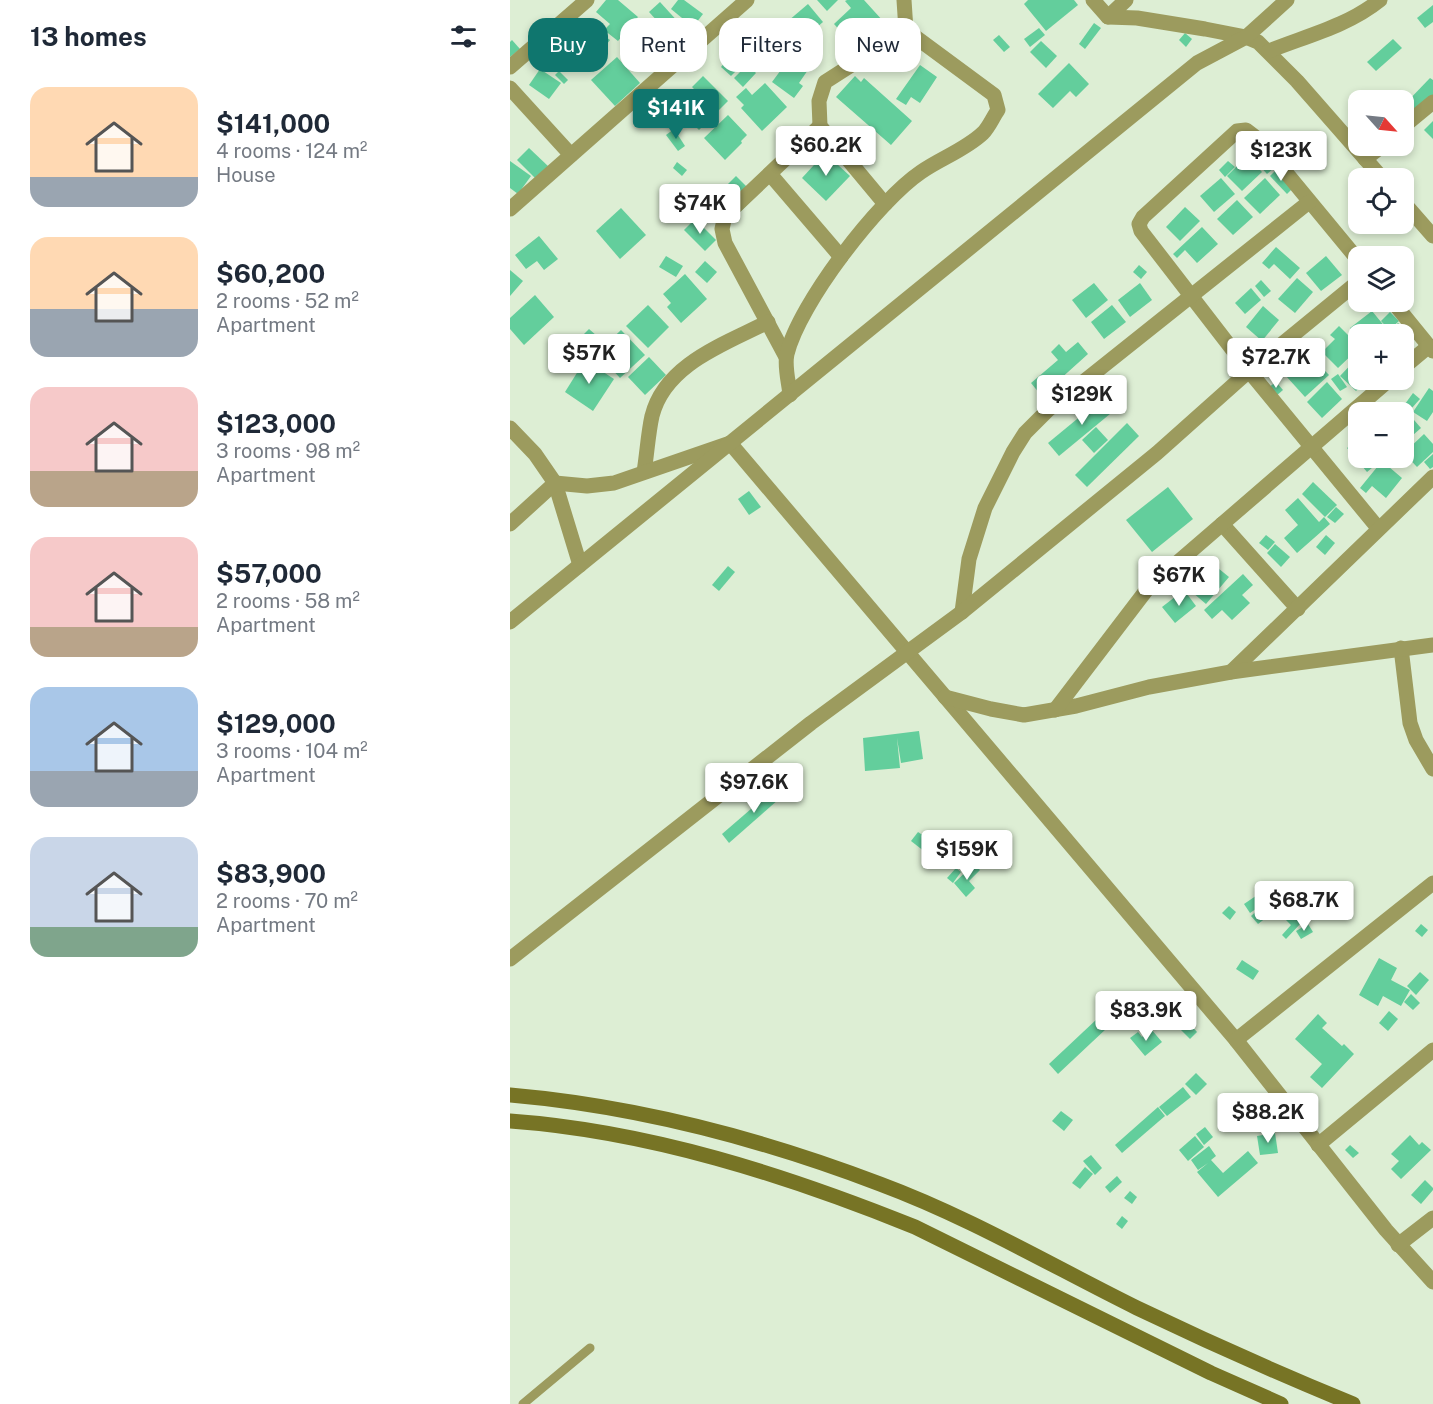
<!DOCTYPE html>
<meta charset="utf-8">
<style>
body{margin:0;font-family:"Public Sans",sans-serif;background:#f2f2f3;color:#1f2937;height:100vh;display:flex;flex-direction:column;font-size:22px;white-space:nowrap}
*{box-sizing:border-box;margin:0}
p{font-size:20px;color:#747a83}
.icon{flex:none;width:33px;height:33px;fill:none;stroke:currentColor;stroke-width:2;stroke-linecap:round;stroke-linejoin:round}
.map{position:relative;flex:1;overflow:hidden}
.details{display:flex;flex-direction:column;background:#fff;width:510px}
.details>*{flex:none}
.banner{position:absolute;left:18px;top:18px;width:570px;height:54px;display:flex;gap:12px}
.needle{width:39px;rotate:117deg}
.fabs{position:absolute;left:838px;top:90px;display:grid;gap:12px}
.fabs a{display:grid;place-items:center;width:66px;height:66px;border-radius:12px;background:#fff;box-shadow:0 3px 9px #0003;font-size:30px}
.price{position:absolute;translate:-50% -51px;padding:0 14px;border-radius:6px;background:#fff;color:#222;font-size:20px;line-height:39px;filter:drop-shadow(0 2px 3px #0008)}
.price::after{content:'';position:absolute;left:50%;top:36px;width:18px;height:14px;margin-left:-9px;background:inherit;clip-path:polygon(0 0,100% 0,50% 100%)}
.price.active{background:#0f766e;color:#fff}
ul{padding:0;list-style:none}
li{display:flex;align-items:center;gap:18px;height:150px;padding:0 30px}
li span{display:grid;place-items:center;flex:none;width:168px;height:120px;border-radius:18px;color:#555}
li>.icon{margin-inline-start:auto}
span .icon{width:72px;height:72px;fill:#fffc;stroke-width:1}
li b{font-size:26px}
h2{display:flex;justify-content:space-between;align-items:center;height:72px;padding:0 30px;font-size:26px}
.tag{padding:0 21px;border-radius:18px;background:#fff;box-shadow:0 3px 9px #0003;font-size:21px;line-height:54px}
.tag.active{background:#0f766e;color:#fff}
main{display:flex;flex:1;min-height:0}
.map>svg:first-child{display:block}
.building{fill:#63ce9c}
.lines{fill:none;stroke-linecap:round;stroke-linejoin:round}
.lane{stroke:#9c9b5e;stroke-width:9}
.street{stroke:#9c9b5e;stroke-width:15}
.secondary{stroke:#777425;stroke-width:15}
</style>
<main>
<section class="details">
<h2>13 homes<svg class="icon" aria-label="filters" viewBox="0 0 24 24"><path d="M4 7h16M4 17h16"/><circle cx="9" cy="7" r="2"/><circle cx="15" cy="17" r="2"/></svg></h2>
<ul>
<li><span style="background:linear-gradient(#ffd9b3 75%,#9aa5b1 0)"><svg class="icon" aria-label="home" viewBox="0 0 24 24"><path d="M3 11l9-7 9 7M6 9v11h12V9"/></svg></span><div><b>$141,000</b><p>4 rooms · 124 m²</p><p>House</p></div></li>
<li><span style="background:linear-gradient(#ffd9b3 60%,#9aa5b1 0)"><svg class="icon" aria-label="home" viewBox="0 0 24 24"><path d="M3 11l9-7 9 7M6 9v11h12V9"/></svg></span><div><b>$60,200</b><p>2 rooms · 52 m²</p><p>Apartment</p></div></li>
<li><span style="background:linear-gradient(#f6c9c9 70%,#b9a48a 0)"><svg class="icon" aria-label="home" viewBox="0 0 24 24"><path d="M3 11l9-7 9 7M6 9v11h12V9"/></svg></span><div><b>$123,000</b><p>3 rooms · 98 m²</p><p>Apartment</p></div></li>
<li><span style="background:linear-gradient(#f6c9c9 75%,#b9a48a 0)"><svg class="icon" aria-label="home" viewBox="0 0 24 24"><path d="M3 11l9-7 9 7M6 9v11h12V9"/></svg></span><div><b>$57,000</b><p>2 rooms · 58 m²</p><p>Apartment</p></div></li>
<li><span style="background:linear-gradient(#a9c7e8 70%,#9aa5b1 0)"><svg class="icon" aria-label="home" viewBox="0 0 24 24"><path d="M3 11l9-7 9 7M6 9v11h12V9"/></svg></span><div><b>$129,000</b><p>3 rooms · 104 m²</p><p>Apartment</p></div></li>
<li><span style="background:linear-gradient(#c9d6e8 75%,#7fa58c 0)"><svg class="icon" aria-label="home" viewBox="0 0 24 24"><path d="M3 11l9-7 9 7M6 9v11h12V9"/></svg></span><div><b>$83,900</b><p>2 rooms · 70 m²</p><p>Apartment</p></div></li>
</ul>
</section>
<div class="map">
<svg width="923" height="1404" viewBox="0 0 923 1404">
<rect width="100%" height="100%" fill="#ddeed4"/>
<g class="building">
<path d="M 96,0 L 108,0 L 128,17 L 108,41 L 94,30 L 100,24 L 86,12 Z"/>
<path d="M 168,0 L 174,0 L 193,14 L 183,27 L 161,9 Z"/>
<path d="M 307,0 L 328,0 L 317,11 Z"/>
<path d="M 337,0 L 354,0 L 373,21 L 345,47 L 324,24 L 341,8 L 335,1 Z"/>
<path d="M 518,0 L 564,0 L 568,5 L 536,31 L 514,4 Z"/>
<path d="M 150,2 L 181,36 L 170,46 L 139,12 Z"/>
<path d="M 298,4 L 313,22 L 286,45 L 271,27 Z"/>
<path d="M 923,5 L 923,22 L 915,28 L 907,18 Z"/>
<path d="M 76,22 L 100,40 L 76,71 L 61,60 L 64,56 L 52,46 L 66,29 L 68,31 Z"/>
<path d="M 584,23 L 591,28 L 575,49 L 569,44 Z"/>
<path d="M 529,28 L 535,35 L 520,47 L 514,39 Z"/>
<path d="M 252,32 L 260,39 L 255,43 L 248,36 Z"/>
<path d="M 675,33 L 682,39 L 676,47 L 669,40 Z"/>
<path d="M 489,35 L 500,47 L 494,52 L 483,40 Z"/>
<path d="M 883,39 L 892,48 L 866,71 L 857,62 Z"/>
<path d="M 2,40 L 10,49 L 0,57 L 0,42 Z"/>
<path d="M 531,41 L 547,56 L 536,68 L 520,52 Z"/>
<path d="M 282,55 L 300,67 L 289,83 L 293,86 L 284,98 L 262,82 Z"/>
<path d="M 107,57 L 130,83 L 105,106 L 81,80 Z"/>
<path d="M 229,57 L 246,73 L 233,87 L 224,78 L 231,71 L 223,63 Z"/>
<path d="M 215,62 L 226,71 L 221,76 L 211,67 Z"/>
<path d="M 559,63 L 579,84 L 566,97 L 560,91 L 543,108 L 528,94 Z"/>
<path d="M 410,65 L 427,77 L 410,103 L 401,97 L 396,105 L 386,99 Z"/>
<path d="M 30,69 L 51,83 L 39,99 L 19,85 Z"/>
<path d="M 49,71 L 58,80 L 54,84 L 45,75 Z"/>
<path d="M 193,76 L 218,101 L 189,130 L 162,103 L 169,96 L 183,109 L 193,98 L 182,87 Z"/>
<path d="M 345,76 L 351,82 L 354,78 L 402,121 L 381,145 L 326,97 Z"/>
<path d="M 920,78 L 923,80 L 923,95 L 904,114 L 894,105 Z"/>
<path d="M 255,83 L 277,107 L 252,131 L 231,108 L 234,105 L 226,97 L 236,88 L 242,95 Z"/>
<path d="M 218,115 L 237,135 L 231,141 L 232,143 L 215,160 L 194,138 Z"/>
<path d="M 923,121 L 923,139 L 914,130 Z"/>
<path d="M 164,129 L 175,146 L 168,151 L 156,135 Z"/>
<path d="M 19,148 L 39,167 L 27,180 L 7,160 Z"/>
<path d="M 315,153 L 340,176 L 316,201 L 292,178 Z"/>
<path d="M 737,156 L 752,172 L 732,191 L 717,176 Z"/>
<path d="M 757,158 L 765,167 L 757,174 L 749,165 Z"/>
<path d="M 0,161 L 21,176 L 8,194 L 0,188 Z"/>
<path d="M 718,161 L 725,167 L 715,177 L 709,170 Z"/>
<path d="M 167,162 L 177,170 L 172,176 L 163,168 Z"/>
<path d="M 765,171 L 782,189 L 777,194 L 760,176 Z"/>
<path d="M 226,176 L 246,196 L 217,225 L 197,205 Z"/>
<path d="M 711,178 L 725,194 L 704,212 L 690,196 Z"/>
<path d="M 755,178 L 770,195 L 750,214 L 734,198 Z"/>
<path d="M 727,200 L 743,217 L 723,235 L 707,219 Z"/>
<path d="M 675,207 L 690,221 L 670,241 L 656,227 Z"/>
<path d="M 111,208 L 136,235 L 110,259 L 86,231 Z"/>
<path d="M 185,219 L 206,240 L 195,251 L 174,230 Z"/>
<path d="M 692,227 L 708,244 L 687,263 L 675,250 L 667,258 L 663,254 Z"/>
<path d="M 29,236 L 48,259 L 34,270 L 27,261 L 16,269 L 5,255 Z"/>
<path d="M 766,247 L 790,268 L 780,279 L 764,264 L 759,269 L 752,263 Z"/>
<path d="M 156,256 L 173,266 L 166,277 L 149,267 Z"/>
<path d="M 816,256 L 832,275 L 811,291 L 796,273 Z"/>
<path d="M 195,261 L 207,272 L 197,283 L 185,272 Z"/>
<path d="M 629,265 L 637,272 L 631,279 L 623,272 Z"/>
<path d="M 0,270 L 13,281 L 0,296 Z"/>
<path d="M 175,274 L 197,299 L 171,323 L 157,307 L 161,303 L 153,294 Z"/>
<path d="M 787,278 L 803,292 L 785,313 L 768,299 Z"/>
<path d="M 751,280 L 761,291 L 754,297 L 745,286 Z"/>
<path d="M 584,283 L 598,300 L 576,318 L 562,300 Z"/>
<path d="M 630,283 L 642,300 L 620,317 L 608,300 Z"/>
<path d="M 741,288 L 751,300 L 735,314 L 725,303 Z"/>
<path d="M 25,295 L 44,317 L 14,345 L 0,329 L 0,318 Z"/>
<path d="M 138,305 L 159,327 L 138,348 L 116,326 Z"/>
<path d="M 602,305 L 616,322 L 594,339 L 581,322 Z"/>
<path d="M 753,306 L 769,320 L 752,341 L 736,327 Z"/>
<path d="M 862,311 L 876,328 L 868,334 L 849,334 L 849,340 L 840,328 Z"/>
<path d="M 880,312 L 889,321 L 879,330 L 871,321 Z"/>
<path d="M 888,323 L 898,332 L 894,336 L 894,334 L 884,334 L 880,331 Z"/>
<path d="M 829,326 L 849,346 L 849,348 L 828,368 L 812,352 L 825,339 L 820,335 Z"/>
<path d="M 79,329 L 87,336 L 80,343 L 73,335 Z"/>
<path d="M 111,330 L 135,355 L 110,378 L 87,353 Z"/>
<path d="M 568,342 L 578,354 L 548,381 L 551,384 L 534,399 L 521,383 L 548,360 L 541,352 L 549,344 L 556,352 Z"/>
<path d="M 799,354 L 819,375 L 795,397 L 776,376 Z"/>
<path d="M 849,356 L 849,380 L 857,380 L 846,391 L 830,376 Z"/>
<path d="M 139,357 L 156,375 L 135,395 L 118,377 Z"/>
<path d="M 75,360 L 104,379 L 83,411 L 55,392 Z"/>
<path d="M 828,374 L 837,387 L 830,391 L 821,379 Z"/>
<path d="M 766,382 L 773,390 L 766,396 L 759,387 Z"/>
<path d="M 817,382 L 832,399 L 812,418 L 797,402 Z"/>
<path d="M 919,388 L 923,391 L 923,412 L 917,421 L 903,412 Z"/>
<path d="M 903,393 L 910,399 L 901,409 L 895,404 Z"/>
<path d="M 595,396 L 606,409 L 549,456 L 538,443 Z"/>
<path d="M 897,412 L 911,428 L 894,443 L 894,414 Z"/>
<path d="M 617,423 L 629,436 L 577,487 L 565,475 Z"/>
<path d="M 586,427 L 598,440 L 584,453 L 572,440 Z"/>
<path d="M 914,434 L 923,444 L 923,452 L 907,467 L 894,453 Z"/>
<path d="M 849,438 L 849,458 L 874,458 L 857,472 L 837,448 Z"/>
<path d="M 923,454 L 923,467 L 920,469 L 914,462 Z"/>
<path d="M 872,461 L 892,478 L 876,498 L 862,486 L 856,493 L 850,488 Z"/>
<path d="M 803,482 L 827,505 L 815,517 L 792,494 Z"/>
<path d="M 658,487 L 683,519 L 642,552 L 616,520 Z"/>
<path d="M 239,491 L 251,507 L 239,515 L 228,499 Z"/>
<path d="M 788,498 L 809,522 L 814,517 L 820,524 L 787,553 L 774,538 L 788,525 L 775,510 Z"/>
<path d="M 826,507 L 834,514 L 825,523 L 817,517 Z"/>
<path d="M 756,535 L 765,542 L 758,550 L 749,543 Z"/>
<path d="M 816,535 L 825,543 L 815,555 L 806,547 Z"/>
<path d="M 765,544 L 780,557 L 771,567 L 757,553 Z"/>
<path d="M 703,564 L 719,577 L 696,604 L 675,586 L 684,575 L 690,580 Z"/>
<path d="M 218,566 L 225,572 L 209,591 L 202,585 Z"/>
<path d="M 733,574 L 743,585 L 732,595 L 740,603 L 722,620 L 712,610 L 702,619 L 694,610 Z"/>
<path d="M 674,590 L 686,606 L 665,623 L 652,607 Z"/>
<path d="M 409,731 L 413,759 L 391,763 L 387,738 L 390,768 L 355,771 L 353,738 Z"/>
<path d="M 270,784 L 277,792 L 219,843 L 212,834 Z"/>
<path d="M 408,832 L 432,848 L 424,859 L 401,841 Z"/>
<path d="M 464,864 L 470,870 L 459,881 L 465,888 L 456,897 L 444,883 Z"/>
<path d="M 446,868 L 451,872 L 443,883 L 437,878 Z"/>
<path d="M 765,883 L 771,892 L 740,913 L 734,904 Z"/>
<path d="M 719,906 L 726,912 L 720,920 L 712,913 Z"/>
<path d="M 750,908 L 757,917 L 748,924 L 741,916 Z"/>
<path d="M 782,913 L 792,922 L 776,939 L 772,935 L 781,925 L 776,920 Z"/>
<path d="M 798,924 L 803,932 L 791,939 L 786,931 Z"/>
<path d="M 911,924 L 918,930 L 912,937 L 905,931 Z"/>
<path d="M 869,958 L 887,968 L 881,980 L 900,990 L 891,1006 L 873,996 L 868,1006 L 849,995 Z"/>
<path d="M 732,960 L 749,971 L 743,980 L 726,969 Z"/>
<path d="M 910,972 L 919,980 L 906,995 L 897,986 Z"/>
<path d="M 901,994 L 910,1003 L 903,1010 L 894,1002 Z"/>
<path d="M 604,1003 L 613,1013 L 548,1074 L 539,1064 Z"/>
<path d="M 879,1011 L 888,1019 L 878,1031 L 869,1023 Z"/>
<path d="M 808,1014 L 817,1023 L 812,1028 L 832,1046 L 834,1044 L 844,1054 L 812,1088 L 800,1077 L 812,1064 L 785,1039 Z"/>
<path d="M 679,1023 L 687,1032 L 680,1039 L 671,1030 Z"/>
<path d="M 641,1029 L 652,1042 L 635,1056 L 620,1038 L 628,1032 L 632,1037 Z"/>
<path d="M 686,1073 L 697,1084 L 686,1095 L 675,1084 Z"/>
<path d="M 673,1087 L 681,1097 L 657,1116 L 649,1107 Z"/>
<path d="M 648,1107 L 655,1116 L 612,1153 L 605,1145 Z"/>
<path d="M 551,1111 L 563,1120 L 554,1131 L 542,1121 Z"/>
<path d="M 695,1127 L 703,1137 L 694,1145 L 686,1134 Z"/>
<path d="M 765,1133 L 768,1153 L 750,1155 L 747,1136 Z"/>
<path d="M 900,1135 L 909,1145 L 912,1142 L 921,1150 L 891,1179 L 881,1169 L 889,1161 L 881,1154 Z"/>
<path d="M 685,1136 L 694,1147 L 678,1161 L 669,1150 Z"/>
<path d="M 840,1145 L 849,1153 L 843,1158 L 835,1150 Z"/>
<path d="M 699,1146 L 706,1156 L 701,1160 L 713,1173 L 738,1151 L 748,1163 L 708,1197 L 687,1172 L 698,1163 L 688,1170 L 681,1160 Z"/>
<path d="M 581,1155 L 592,1168 L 585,1175 L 573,1161 Z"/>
<path d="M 575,1167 L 583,1174 L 570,1189 L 562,1183 Z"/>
<path d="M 607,1176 L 612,1182 L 600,1193 L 595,1187 Z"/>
<path d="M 915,1180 L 923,1188 L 923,1190 L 911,1204 L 901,1195 Z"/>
<path d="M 620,1191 L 627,1197 L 622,1204 L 614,1198 Z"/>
<path d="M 612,1216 L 618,1221 L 612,1229 L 606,1224 Z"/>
</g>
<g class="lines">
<path class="lane" d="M 13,1404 L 80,1348"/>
<g class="street">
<path d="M 583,0 L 598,17 L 627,18 L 695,29 L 736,37 L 748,42 L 787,81 L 872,178"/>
<path d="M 598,17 L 616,0"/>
<path d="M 759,51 C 796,36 838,26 870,0"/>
<path d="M 0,67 L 77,0"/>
<path d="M 0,88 L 61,155"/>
<path d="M 894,126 L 923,102"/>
<path d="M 855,159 L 872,146"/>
<path d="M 260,174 L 331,257"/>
<path d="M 894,203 L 923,236"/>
<path d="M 375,204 L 310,126 L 309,101 L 315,82 L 396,30"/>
<path d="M 0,209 L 237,0"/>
<path d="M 849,261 L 749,140 L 736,130 L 727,131 L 633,217 L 629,224 L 631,231 L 739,371 L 868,528"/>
<path d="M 883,302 L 923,351"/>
<path d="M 276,357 L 215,243 L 212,229 L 215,216 L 310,126"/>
<path d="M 894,367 L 919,346"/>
<path d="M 280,395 C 279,383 274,366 277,354 C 289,304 368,201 411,172 C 431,158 455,150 473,133 C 479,127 483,117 488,110 L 484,95 L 396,30 L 394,0"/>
<path d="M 0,428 L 25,454 L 45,483 L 70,565"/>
<path d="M 134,472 C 137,454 138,434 142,416 C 155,364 215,344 258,322"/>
<path d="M 0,524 L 45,483 L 77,486 L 104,483 L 220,443 L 726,1040 L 876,1230 L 923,1282"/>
<path d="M 712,524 L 788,609"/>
<path d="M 452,612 L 459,559 L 475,508 L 503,452 L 515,433 L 538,410 L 799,202"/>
<path d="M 0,622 L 687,63 L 736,37 L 777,0"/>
<path d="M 891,648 L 900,723 L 906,740 L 923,769"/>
<path d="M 721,672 L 923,477"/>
<path d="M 435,697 L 481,709 L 514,715 L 566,706 L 639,687 L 721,672 L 923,645"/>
<path d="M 545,710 L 638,588 L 879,380"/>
<path d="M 0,959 L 301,723 L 452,612 L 647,453 L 739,371 L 849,281"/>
<path d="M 726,1040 L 923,883"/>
<path d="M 808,1145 L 923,1050"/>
<path d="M 888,1245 L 923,1218"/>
</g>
<g class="secondary">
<path d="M 0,1095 C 126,1106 252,1139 370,1184 C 459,1217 542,1266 627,1308 C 698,1342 770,1374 843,1404"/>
<path d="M 0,1121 C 139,1131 276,1175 405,1227 L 701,1373 L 771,1404"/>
</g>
</g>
</svg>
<div class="fabs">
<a><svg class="needle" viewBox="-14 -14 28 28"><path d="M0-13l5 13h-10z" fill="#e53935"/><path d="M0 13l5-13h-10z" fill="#747a83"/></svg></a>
<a><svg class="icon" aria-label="locate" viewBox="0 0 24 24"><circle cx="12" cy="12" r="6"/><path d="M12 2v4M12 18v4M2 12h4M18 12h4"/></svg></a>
<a><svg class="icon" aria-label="layers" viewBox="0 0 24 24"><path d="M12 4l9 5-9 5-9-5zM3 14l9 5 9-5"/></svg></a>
<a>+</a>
<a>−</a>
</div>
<b class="price active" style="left:166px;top:140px">$141K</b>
<b class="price" style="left:316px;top:177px">$60.2K</b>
<b class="price" style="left:771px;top:182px">$123K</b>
<b class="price" style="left:190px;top:235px">$74K</b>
<b class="price" style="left:79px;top:385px">$57K</b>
<b class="price" style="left:766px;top:389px">$72.7K</b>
<b class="price" style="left:572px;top:426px">$129K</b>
<b class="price" style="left:669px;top:607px">$67K</b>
<b class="price" style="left:244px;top:814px">$97.6K</b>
<b class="price" style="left:457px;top:881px">$159K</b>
<b class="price" style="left:794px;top:932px">$68.7K</b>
<b class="price" style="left:636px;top:1042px">$83.9K</b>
<b class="price" style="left:758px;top:1144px">$88.2K</b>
<div class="banner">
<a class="tag active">Buy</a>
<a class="tag">Rent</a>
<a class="tag">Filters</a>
<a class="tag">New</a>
</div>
</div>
</main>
